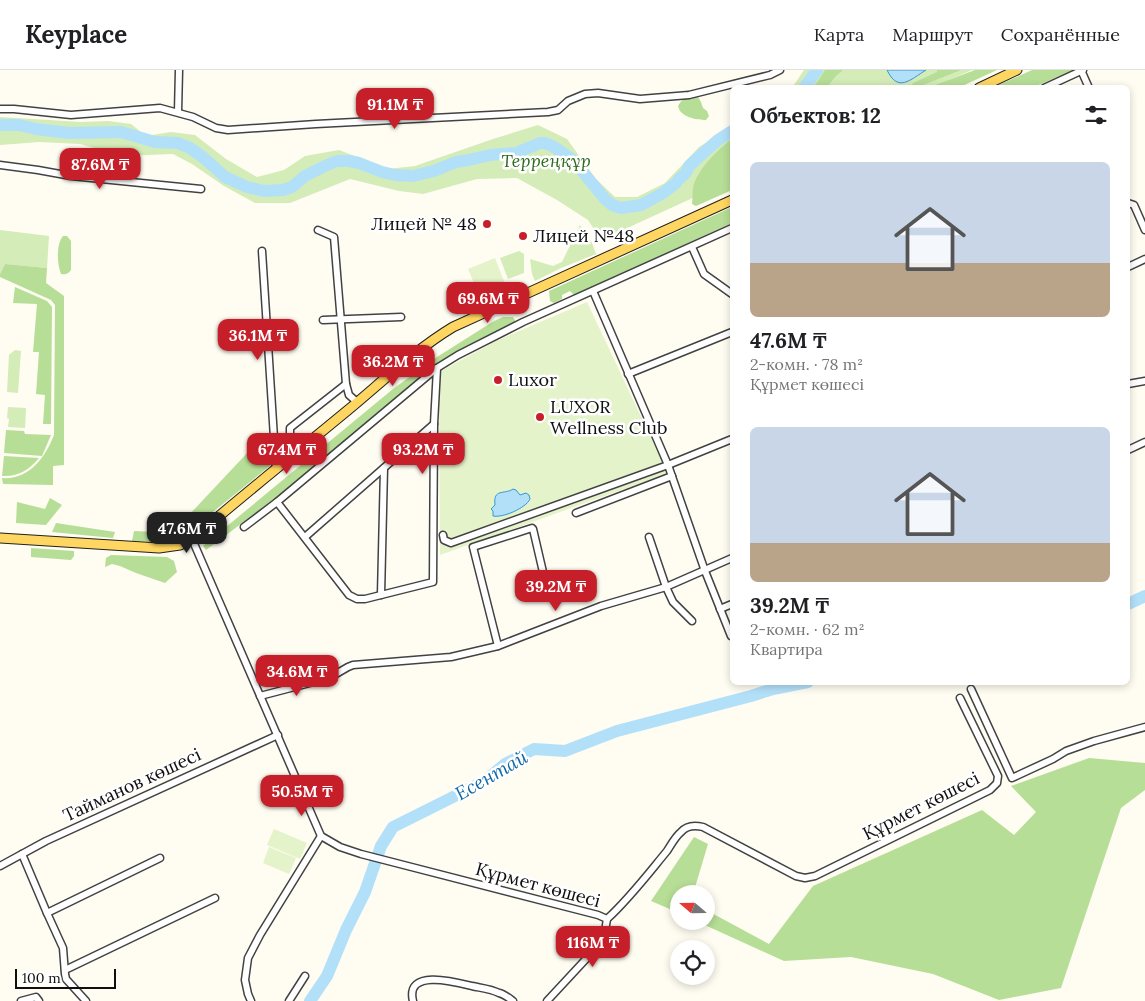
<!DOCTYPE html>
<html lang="ru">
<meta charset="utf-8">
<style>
body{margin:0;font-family:Lora,serif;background:#f6f6f6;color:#202124;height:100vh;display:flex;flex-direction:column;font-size:19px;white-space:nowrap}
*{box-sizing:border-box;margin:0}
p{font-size:16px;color:#757577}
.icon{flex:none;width:28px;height:28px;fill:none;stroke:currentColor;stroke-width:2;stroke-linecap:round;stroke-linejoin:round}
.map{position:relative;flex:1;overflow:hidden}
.sheet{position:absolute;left:730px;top:15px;width:400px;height:600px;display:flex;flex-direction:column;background:#fff;border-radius:8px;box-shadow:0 2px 8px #0003}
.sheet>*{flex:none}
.needle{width:32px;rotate:290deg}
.buttons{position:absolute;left:670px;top:815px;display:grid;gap:10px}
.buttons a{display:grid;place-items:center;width:45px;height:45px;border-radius:50%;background:#fff;box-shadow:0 2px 8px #0003;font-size:25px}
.scale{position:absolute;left:15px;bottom:12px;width:101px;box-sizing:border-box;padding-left:5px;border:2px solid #0f0f0f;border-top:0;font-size:14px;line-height:18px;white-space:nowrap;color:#0f0f0f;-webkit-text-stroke:4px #fff;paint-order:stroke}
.price{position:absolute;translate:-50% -42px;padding:0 11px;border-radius:10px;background:#c71f29;color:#fff;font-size:16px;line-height:32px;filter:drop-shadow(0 1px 2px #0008)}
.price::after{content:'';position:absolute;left:50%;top:30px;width:15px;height:11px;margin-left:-8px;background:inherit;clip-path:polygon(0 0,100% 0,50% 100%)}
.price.selected{background:#222;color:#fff}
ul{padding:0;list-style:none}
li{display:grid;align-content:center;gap:10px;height:265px;padding:0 20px}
li span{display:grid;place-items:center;height:155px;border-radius:8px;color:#555}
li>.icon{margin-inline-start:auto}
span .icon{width:90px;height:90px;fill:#fffc;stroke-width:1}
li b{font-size:21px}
h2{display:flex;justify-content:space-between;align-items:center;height:60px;padding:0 20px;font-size:21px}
header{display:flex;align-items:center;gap:30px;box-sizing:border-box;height:70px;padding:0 25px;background:#fff;border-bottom:1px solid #e0e0e0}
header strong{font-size:24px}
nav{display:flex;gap:28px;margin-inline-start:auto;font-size:18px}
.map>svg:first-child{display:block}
.green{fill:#d4ecb8}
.forest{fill:#b7de96}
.pitch{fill:#e5f3ca}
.water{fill:#b3e0f9;stroke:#3697d4}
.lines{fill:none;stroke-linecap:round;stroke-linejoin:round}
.river{stroke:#b3e0f9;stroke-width:12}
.minor-casing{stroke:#424242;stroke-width:9}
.major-casing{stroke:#202020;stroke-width:11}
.minor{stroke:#fff;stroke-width:6}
.major{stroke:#ffd661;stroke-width:9}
.poi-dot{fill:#c71f29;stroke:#fff;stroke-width:2}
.labels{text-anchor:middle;stroke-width:5;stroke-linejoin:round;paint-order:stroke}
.park-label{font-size:18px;font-style:italic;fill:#2d6b1b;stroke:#fff}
.poi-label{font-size:18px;fill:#0f0f0f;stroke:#fff;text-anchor:start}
.street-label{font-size:18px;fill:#0f0f0f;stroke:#fff}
.water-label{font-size:19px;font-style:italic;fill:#1168a8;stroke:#fff}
</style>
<header>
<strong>Keyplace</strong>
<nav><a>Карта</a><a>Маршрут</a><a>Сохранённые</a></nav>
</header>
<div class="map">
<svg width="1145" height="931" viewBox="0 0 1145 931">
<rect width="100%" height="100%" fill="#fffcf1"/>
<g class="green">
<path d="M 804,0 L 972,0 L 933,17 L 792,18 Z"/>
<path d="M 0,47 L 81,52 L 108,51 L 131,54 L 146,66 L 171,62 L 195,65 L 226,89 L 257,107 L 284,100 L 305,86 L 339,80 L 388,99 L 415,96 L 493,69 L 538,55 L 567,69 L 596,109 L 615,127 L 637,127 L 665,113 L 699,77 L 732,57 L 732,110 L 601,170 L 588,150 L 557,130 L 517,108 L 477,109 L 423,124 L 399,121 L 350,109 L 290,133 L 255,133 L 224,116 L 192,94 L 173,84 L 123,86 L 80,74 L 39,72 L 0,75 Z"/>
<path d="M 580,155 L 592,173 L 596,184 L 561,198 L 535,211 L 532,204 L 530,189 L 553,196 L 562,192 Z"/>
<path d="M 0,160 L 49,166 L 47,198 L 5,194 L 0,204 Z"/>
<path d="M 519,181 L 524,184 L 524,203 L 508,209 L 500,188 Z"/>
<path d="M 15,280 L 21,281 L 18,323 L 7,322 L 9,285 Z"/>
<path d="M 8,337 L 26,338 L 25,358 L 8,357 L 9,349 L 7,348 Z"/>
</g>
<g class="forest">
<path d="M 825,0 L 843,0 L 836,6 L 827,17 L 813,17 L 818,11 Z"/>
<path d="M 937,0 L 961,0 L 918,17 L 911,17 L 913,13 L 937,2 Z"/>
<path d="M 975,0 L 997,0 L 960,17 L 930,17 Z"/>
<path d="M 1032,0 L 1073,0 L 1034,17 L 994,17 Z"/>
<path d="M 698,27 L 701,32 L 703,38 L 707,41 L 709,46 L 706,50 C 696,50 680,47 678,36 C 684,26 688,28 698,27 Z"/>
<path d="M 732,69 L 732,120 L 696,136 L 692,134 C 693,128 692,119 694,114 C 700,97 718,79 732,69 Z"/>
<path d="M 732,137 L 732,153 L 574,225 L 570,221 L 562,225 L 562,229 L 554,233 L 550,231 L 549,221 Z"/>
<path d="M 63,166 L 67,166 L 71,171 L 71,200 C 68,204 66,205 61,204 C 57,194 56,174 63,166 Z"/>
<path d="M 5,194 L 47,198 L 46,213 L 64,226 L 64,395 L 53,396 L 53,415 L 3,414 L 2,408 C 29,410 45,388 54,365 L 55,235 L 51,230 L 0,207 L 0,204 Z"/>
<path d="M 15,217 L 47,231 L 52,237 L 51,354 L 43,354 L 45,325 L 36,324 L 39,282 L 33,282 L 37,234 L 13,233 Z"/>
<path d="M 503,247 L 513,247 L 517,254 L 478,271 L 436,295 L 398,328 L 277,427 L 206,480 L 203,476 L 393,319 L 437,287 L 494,251 Z"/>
<path d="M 6,360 L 24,361 L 25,364 L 51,365 L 42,386 L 4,383 Z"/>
<path d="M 250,380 L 271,395 L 187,463 L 170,471 L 155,472 L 132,471 L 134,461 L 178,463 L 187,455 L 188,446 Z"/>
<path d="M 4,386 L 39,388 C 29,400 18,407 2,406 Z"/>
<path d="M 50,428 L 62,435 L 46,455 L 16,453 L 17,432 L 45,439 Z"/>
<path d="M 56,453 L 115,462 L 113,468 L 52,462 Z"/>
<path d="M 31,478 L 74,481 L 74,486 L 71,490 L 31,487 Z"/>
<path d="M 111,485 L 167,487 L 174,491 L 177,502 L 165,513 L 136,503 L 120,496 L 112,494 L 105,497 L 106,488 Z"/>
<path d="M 1089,688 L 1145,693 L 1145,720 L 1121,738 L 1061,918 L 999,930 L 933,904 L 851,887 L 784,891 L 696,851 L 706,851 L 706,840 L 769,874 L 813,816 L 982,740 L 1014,765 L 1036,742 L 1011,716 Z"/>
<path d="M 694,767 L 708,774 L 693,824 L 679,824 L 679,843 L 651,831 Z"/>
</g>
<g class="pitch">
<path d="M 495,188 L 505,214 L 479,225 L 468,199 Z"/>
<path d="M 587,232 L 663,393 L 666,404 L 440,485 L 439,302 L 496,271 Z"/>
<path d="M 274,759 L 307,773 L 300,789 L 267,775 Z"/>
<path d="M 269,777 L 296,788 L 289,804 L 263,793 Z"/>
</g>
<g class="water">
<path d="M 887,0 L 926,0 C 910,10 898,23 887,0 Z"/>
<path d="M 513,419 L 516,420 L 520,425 L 526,423 L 529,425 L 530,429 C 526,438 503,448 493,446 L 493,441 L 491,439 L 495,435 C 493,418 504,425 513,419 Z"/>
</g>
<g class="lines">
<g class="river">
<path d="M 804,18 L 817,0"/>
<path d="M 0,55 L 19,55 L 36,59 L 69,63 L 121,62 L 155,72 L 178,73 L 190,78 L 204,88 L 225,107 L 247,117 L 264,121 L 283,120 L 292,117 L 305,106 L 327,95 L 337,91 L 349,91 L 359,93 L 382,102 L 395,105 L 413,106 L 434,101 L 456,92 L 469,90 L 490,85 L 516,83 L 540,73 L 545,73 L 554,77 L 573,90 L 605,129 L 612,135 L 621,138 L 641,135 L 663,123 L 676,113 L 679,109 L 686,103 L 689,96 L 701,85 L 718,70 L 732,61"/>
<path d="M 1128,534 L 1145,526"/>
<path d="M 310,931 L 327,906 L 346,860 L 365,822 L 381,776 L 393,757 L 471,718 L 486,710 L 505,694 L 534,679 L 565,681 L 617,661 L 751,626 L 773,619 L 808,612"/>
</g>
<defs>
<g id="minor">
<path d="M 1081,0 L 1089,18"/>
<path d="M 1044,18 L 1083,0"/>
<path d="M 0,39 L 14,39 L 71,45 L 160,38 L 193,47 L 216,58 L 228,60 L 316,54 L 548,42 L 558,40 L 568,31 L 585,24 L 598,23 L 640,29 L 689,25 L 770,5 L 780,0"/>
<path d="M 178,42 L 179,0"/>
<path d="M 0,95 L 38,100 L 71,106 L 201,119"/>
<path d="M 1128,133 L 1134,135 L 1145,160"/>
<path d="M 318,160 L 334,167 L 346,314 L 349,325 L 357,332"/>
<path d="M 692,177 L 704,204 L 732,224"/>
<path d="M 262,181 L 276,399"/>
<path d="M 1128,197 L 1145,189"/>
<path d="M 593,221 L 668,395 L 705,501 L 731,566"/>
<path d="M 323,250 L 401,247"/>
<path d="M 628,304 L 732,262"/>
<path d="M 1128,314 L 1145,311"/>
<path d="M 299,380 L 290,364 L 290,358 L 346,314"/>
<path d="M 1128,380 L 1145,372"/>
<path d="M 277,432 L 349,525 L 357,529 L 365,529 L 433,512 L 434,354 L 437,298"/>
<path d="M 576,443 L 672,406"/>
<path d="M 244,457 L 277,432 L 437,298 L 458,285 L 523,252 L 732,158"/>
<path d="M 443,465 L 444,470 L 451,473 L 668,395 L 732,369"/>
<path d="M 305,467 L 434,354"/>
<path d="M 649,467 L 666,517 L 673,532 L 692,551"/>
<path d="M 192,469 L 321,766 L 340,777 L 361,784 L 598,845 L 607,849 C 629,829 648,804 667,781 C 671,775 675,767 681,762 C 687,755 695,755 703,757 L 796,806 L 805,808 L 815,806 L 990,720 L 997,713 L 998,706 L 960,628"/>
<path d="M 546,515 L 533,459 L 532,458 L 473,477 L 498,576 L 601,536 L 666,517 L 732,488"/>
<path d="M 381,525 L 384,398"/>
<path d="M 720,539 L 732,534"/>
<path d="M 971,619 L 1012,708 L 1053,689 L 1066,681 L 1094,671 L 1145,657"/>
<path d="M 260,626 L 329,608 L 348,597 L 353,595 L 451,587 L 498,576"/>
<path d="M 22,784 L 47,843 L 63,878 L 65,904 L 66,909 L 86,931"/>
<path d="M 0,796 L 46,771 L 278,665"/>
<path d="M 47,843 L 160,788"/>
<path d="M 65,900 L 215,828"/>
<path d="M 21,931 L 36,927 L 39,931"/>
<path d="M 251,931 L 248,924 L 245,910 L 248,888 L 260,865 L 321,766"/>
<path d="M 289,931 L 305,906"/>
<path d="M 413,931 C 405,898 456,912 472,916 C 481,918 491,919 499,923 C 504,924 509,928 513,931"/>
<path d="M 547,931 L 599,875 L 604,867 L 607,849"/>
</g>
<g id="major">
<path d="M 979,18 L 1017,0"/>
<path d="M 0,468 L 159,478 L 180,475 L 192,469 C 243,425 296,383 348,340 C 383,311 415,280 453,257 L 732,130"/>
</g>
</defs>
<use href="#minor" class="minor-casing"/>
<use href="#major" class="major-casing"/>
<use href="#minor" class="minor"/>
<use href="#major" class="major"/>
</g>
<g class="poi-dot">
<circle cx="487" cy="154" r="5"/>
<circle cx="523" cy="166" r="5"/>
<circle cx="498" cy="310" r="5"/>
<circle cx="540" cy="347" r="5"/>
</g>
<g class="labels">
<g class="park-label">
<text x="546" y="97">Терреңқұр</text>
</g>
<g class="poi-label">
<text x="477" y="160" text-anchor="end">Лицей № 48</text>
<text x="533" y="172">Лицей №48</text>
<text x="508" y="316">Luxor</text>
<text x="550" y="343">LUXOR<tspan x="550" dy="21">Wellness Club</tspan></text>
</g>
<g class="street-label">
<text transform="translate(132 715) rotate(-25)" y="6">Тайманов көшесі</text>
<text transform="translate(921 736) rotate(-27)" y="6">Құрмет көшесі</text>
<text transform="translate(538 815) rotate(15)" y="6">Құрмет көшесі</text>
</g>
<g class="water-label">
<text transform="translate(491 705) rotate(-30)" y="7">Есентай</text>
</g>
</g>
</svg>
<div class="buttons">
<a><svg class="needle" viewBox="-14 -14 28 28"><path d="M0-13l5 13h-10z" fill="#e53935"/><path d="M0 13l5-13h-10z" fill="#757577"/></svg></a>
<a><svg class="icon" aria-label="locate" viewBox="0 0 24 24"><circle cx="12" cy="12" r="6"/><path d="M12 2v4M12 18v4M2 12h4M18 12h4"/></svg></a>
</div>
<div class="scale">100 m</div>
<b class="price" style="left:395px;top:60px">91.1M ₸</b>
<b class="price" style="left:100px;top:120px">87.6M ₸</b>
<b class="price" style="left:488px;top:254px">69.6M ₸</b>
<b class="price" style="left:258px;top:291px">36.1M ₸</b>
<b class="price" style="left:393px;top:317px">36.2M ₸</b>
<b class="price" style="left:287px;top:405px">67.4M ₸</b>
<b class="price" style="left:423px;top:405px">93.2M ₸</b>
<b class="price selected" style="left:187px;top:484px">47.6M ₸</b>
<b class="price" style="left:556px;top:542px">39.2M ₸</b>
<b class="price" style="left:297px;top:627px">34.6M ₸</b>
<b class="price" style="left:302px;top:747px">50.5M ₸</b>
<b class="price" style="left:593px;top:898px">116M ₸</b>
<section class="sheet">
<h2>Объектов: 12<svg class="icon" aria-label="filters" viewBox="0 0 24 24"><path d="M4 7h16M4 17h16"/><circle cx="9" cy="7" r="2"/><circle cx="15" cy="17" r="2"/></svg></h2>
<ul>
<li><span style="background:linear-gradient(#c9d6e8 65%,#b9a48a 0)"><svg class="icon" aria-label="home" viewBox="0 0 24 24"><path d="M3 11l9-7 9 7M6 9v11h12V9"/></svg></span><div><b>47.6M ₸</b><p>2-комн. · 78 m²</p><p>Құрмет көшесі</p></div></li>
<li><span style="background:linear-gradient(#c9d6e8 75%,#b9a48a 0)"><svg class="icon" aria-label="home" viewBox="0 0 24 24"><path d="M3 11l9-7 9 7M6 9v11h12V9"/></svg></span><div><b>39.2M ₸</b><p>2-комн. · 62 m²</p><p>Квартира</p></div></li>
</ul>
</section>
</div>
